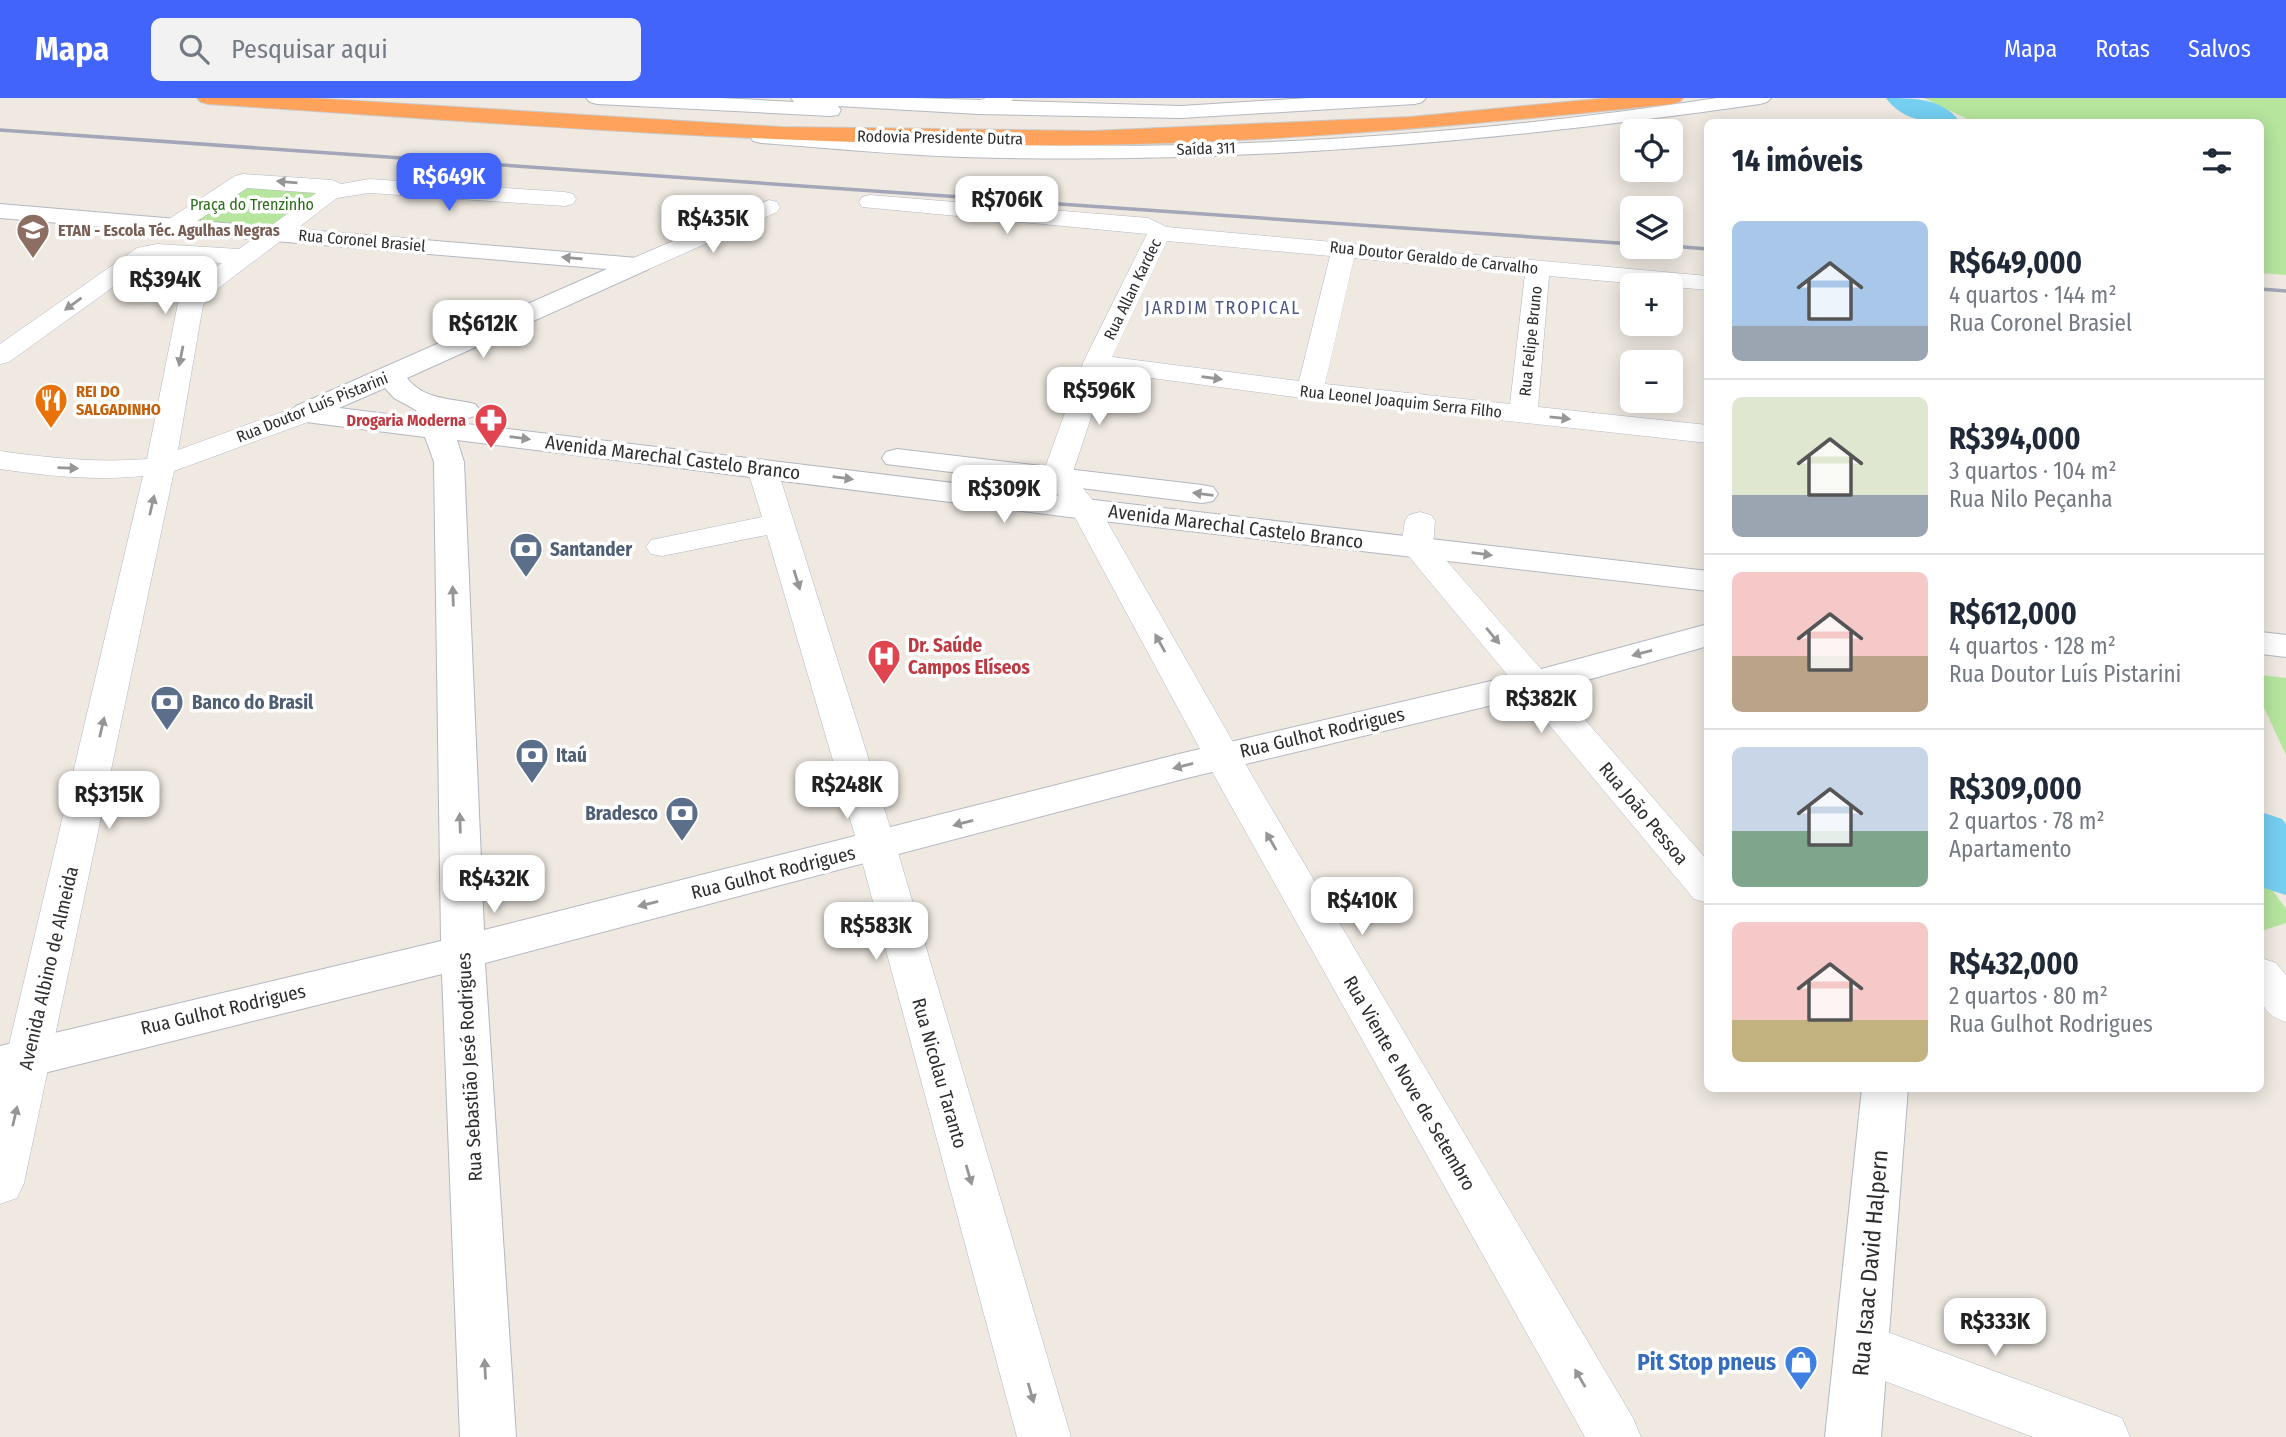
<!DOCTYPE html>
<html lang="pt">
<meta charset="utf-8">
<style>
body{margin:0;font-family:"Fira Sans Condensed",sans-serif;background:#f2f2f3;color:#1f2937;height:100vh;display:flex;flex-direction:column;font-size:26px;white-space:nowrap}
*{box-sizing:border-box;margin:0}
p{font-size:23px;color:#747a83}
.icon{flex:none;width:38px;height:38px;fill:none;stroke:currentColor;stroke-width:2;stroke-linecap:round;stroke-linejoin:round}
.map{position:relative;flex:1;overflow:hidden}
.details{position:absolute;left:1704px;top:21px;width:560px;height:973px;display:flex;flex-direction:column;background:#fff;border-radius:10px;box-shadow:0 4px 18px #0003}
.details>*{flex:none}
.buttons{position:absolute;left:1620px;top:21px;display:grid;gap:14px}
.buttons a{display:grid;place-items:center;width:63px;height:63px;border-radius:10px;background:#fff;box-shadow:0 4px 18px #0003;font-size:35px}
.price{position:absolute;translate:-50% -60px;padding:0 16px;border-radius:14px;background:#fff;color:#222;font-size:23px;line-height:46px;filter:drop-shadow(0 2px 4px #0008)}
.price::after{content:'';position:absolute;left:50%;top:42px;width:21px;height:16px;margin-left:-10px;background:inherit;clip-path:polygon(0 0,100% 0,50% 100%)}
.price.selected{background:#4264fb;color:#fff}
ul{padding:0;list-style:none}
li{display:flex;align-items:center;gap:21px;height:175px;padding:0 28px}
li+li{border-top:2px solid #e0e1e3}
li span{display:grid;place-items:center;flex:none;width:196px;height:140px;border-radius:10px;color:#555}
li>.icon{margin-inline-start:auto}
span .icon{width:84px;height:84px;fill:#fffc;stroke-width:1}
li b{font-size:30px}
h2{display:flex;justify-content:space-between;align-items:center;height:84px;padding:0 28px;font-size:30px}
header{display:flex;align-items:center;gap:42px;box-sizing:border-box;height:98px;padding:0 35px;background:#4264fb;color:#fff}
header strong{font-size:33px}
nav{display:flex;gap:38px;margin-inline-start:auto;font-size:24px}
.search{width:490px;height:63px;background:#f2f2f3;display:flex;align-items:center;gap:18px;box-sizing:border-box;padding:0 24px;border-radius:10px;color:#747a83;font-size:26px}
.map>svg:first-child{display:block}
.green{fill:#b6e59e}
.lines{fill:none;stroke-linecap:round;stroke-linejoin:round}
.river{fill:#75cff0;fill-rule:evenodd}
.street-casing{stroke:#b4b7c1;stroke-width:1}
.secondary-casing{stroke:#b4b7c1;stroke-width:2}
.highway-casing{stroke:#c9c9c9;stroke-width:2}
.street{fill:#fff;fill-rule:evenodd}
.secondary{fill:#fff;fill-rule:evenodd}
.highway{fill:#ffa35c;fill-rule:evenodd}
.rail{stroke:#a3a6b8;stroke-width:3.5}
.oneway{fill:#969696}
.labels{text-anchor:middle;stroke-width:7;stroke-linejoin:round;paint-order:stroke}
.far-street-label{font-size:16px;fill:#2e2e2e;stroke:#fff}
.far-park-label{font-size:16px;fill:#2c6e1b;stroke:#fff}
.far-education-label{font-size:16px;font-weight:bold;fill:#785e54;stroke:#fff;text-anchor:start}
.far-food-label{font-size:16px;font-weight:bold;fill:#c56008;stroke:#fff;text-anchor:start}
.far-health-label{font-size:16px;font-weight:bold;fill:#be3a42;stroke:#fff;text-anchor:end}
.far-neighbourhood-label{font-size:18px;letter-spacing:2px;fill:#4d5680;stroke:#fff}
.street-label{font-size:19px;fill:#2e2e2e;stroke:#fff}
.service-label{font-size:19px;font-weight:bold;fill:#4e5e75;stroke:#fff;text-anchor:start}
.health-label{font-size:19px;font-weight:bold;fill:#be3a42;stroke:#fff;text-anchor:start}
.near-street-label{font-size:23px;fill:#2e2e2e;stroke:#fff}
.near-shop-label{font-size:23px;font-weight:bold;fill:#366cbe;stroke:#fff;text-anchor:end}
</style>
<header>
<strong>Mapa</strong>
<div class="search"><svg class="icon" aria-label="search" viewBox="0 0 24 24"><circle cx="10" cy="10" r="6"/><path d="M15 15l6 6"/></svg>Pesquisar aqui</div>
<nav><a>Mapa</a><a>Rotas</a><a>Salvos</a></nav>
</header>
<div class="map">
<svg width="2286" height="1339" viewBox="0 0 2286 1339">
<rect width="100%" height="100%" fill="#efe9e1"/>
<g class="green">
<path d="M 1924,0 L 2286,0 L 2286,177 L 2261,175 L 2261,24 L 1973,24 Z"/>
<path d="M 246,83 L 329,90 L 277,131 L 191,123 Z"/>
<path d="M 2261,577 L 2286,580 L 2286,657 L 2261,603 Z"/>
<path d="M 2261,776 L 2286,811 L 2286,825 L 2261,833 Z"/>
</g>
<g class="lines">
<g class="river">
<path d="M 1886,0 C 1913,0 1943,0 1960,24 C 1934,26 1903,24 1886,0 Z"/>
<path d="M 2261,714 L 2282,721 L 2286,726 L 2286,797 L 2264,790 L 2261,785 Z"/>
</g>
<defs>
<g id="street">
<path d="M 986,0 L 1014,0 C 1006,10 983,17 971,14 L 968,10 L 971,6 Z"/>
<path d="M 243,76 L 332,82 L 341,86 L 369,81 L 565,94 L 573,96 L 576,101 L 573,106 L 565,108 L 369,95 L 337,100 L 220,189 L 203,207 L 178,352 L 296,309 L 306,307 L 316,309 L 320,315 L 316,321 L 174,373 L 24,1085 L 17,1100 L 0,1106 L 0,985 L 143,378 C 95,383 47,378 0,371 L 0,353 C 49,360 98,365 147,361 L 178,205 L 202,179 L 222,165 L 152,161 L 9,264 L 0,266 L 0,246 L 137,150 L 157,146 L 239,151 L 316,95 L 247,90 L 185,131 L 169,131 L 165,126 L 169,121 L 235,78 Z"/>
<path d="M 870,97 L 1148,120 L 1167,129 L 1708,178 L 1708,192 L 1549,178 L 1538,309 L 1708,327 L 1708,345 L 1310,301 L 1106,274 L 1072,377 L 1100,411 L 1257,686 L 1633,1320 L 1641,1339 L 1585,1339 L 1220,688 L 1072,414 L 1042,378 L 1083,265 L 1147,136 L 862,109 L 859,104 L 862,99 ZM 1167,143 L 1330,158 L 1299,283 L 1112,259 ZM 1354,160 L 1525,176 L 1510,306 L 1325,286 Z"/>
<path d="M 769,102 L 777,104 L 780,109 L 777,114 L 649,171 L 640,173 L 631,171 L 628,166 L 631,161 Z"/>
<path d="M 762,361 L 772,364 L 777,370 L 896,748 L 1071,1339 L 1017,1339 L 858,748 L 767,437 L 662,458 L 651,456 L 646,449 L 651,442 L 762,419 L 747,370 L 752,364 Z"/>
<path d="M 1420,414 L 1431,417 L 1435,423 L 1433,447 L 1708,763 L 1708,805 L 1694,801 L 1406,455 L 1401,448 L 1405,423 L 1409,417 Z"/>
<path d="M 2261,860 L 2276,865 L 2286,877 L 2286,924 C 2252,913 2261,890 2261,860 Z"/>
<path d="M 1863,1225 L 2122,1320 L 2130,1339 L 2033,1339 L 1845,1268 L 1837,1250 L 1845,1232 Z"/>
</g>
<g id="secondary">
<path d="M 586,0 L 721,0 L 794,4 L 791,0 L 914,0 L 1181,8 L 1309,0 L 1426,0 L 1422,4 L 1415,6 L 1181,20 L 978,16 L 838,8 L 841,12 L 838,17 L 830,18 L 597,6 L 590,4 Z"/>
<path d="M 1717,0 L 1771,0 L 1767,4 L 1760,6 C 1495,44 1230,67 962,59 C 895,57 828,50 761,45 L 753,43 L 750,38 L 753,33 L 761,31 C 826,37 891,43 956,45 C 1206,55 1470,38 1717,0 Z"/>
<path d="M 0,106 L 649,161 L 653,166 L 649,171 L 407,280 C 424,302 450,300 475,306 L 480,312 L 475,318 L 465,321 L 448,319 L 450,324 L 1085,401 L 1708,473 L 1708,493 L 1085,421 L 457,342 L 464,364 L 484,832 L 1183,655 L 1534,573 L 1708,526 L 1708,548 L 1534,597 L 1183,681 L 485,865 L 516,1339 L 460,1339 L 442,876 L 0,986 L 0,948 L 441,843 L 434,364 L 425,339 L 306,324 L 296,321 L 291,314 L 296,308 L 607,171 L 0,120 ZM 385,290 L 394,300 L 416,312 L 419,320 L 339,310 Z"/>
<path d="M 897,351 L 1202,387 L 1213,389 L 1218,396 L 1213,403 L 1202,405 L 886,366 L 882,360 L 886,354 Z"/>
<path d="M 2261,534 L 2286,537 L 2286,559 L 2261,556 Z"/>
<path d="M 1862,990 L 1908,990 L 1881,1339 L 1825,1339 Z"/>
</g>
<path id="highway" d="M 197,0 L 309,0 L 781,29 L 1092,33 L 1410,19 L 1608,0 L 1683,0 L 1679,4 L 1672,6 C 1479,26 1286,44 1091,47 C 796,50 502,25 208,6 L 201,4 Z"/>
</defs>
<use href="#street" class="street-casing"/>
<use href="#secondary" class="secondary-casing"/>
<use href="#highway" class="highway-casing"/>
<use href="#street" class="street"/>
<use href="#secondary" class="secondary"/>
<use href="#highway" class="highway"/>
<g class="rail">
<path d="M 0,32 L 1633,146"/>
<path d="M 1671,148 L 1708,151"/>
<path d="M 2261,191 L 2286,193"/>
</g>
</g>
<defs><path id="oneway-solid" d="M-6-.8H1V-3.2L6.5 0L1 3.2V.8H-6Z" transform="scale(1.75)"/></defs>
<g class="oneway">
<use href="#oneway-solid" transform="translate(287 84) rotate(-175)"/>
<use href="#oneway-solid" transform="translate(572 160) rotate(-175)"/>
<use href="#oneway-solid" transform="translate(73 206) rotate(144)"/>
<use href="#oneway-solid" transform="translate(181 258) rotate(101)"/>
<use href="#oneway-solid" transform="translate(1212 280) rotate(8)"/>
<use href="#oneway-solid" transform="translate(1560 320) rotate(6)"/>
<use href="#oneway-solid" transform="translate(520 340) rotate(7)"/>
<use href="#oneway-solid" transform="translate(68 370) rotate(2)"/>
<use href="#oneway-solid" transform="translate(843 380) rotate(7)"/>
<use href="#oneway-solid" transform="translate(1203 396) rotate(-173)"/>
<use href="#oneway-solid" transform="translate(152 407) rotate(-77)"/>
<use href="#oneway-solid" transform="translate(1482 456) rotate(7)"/>
<use href="#oneway-solid" transform="translate(797 482) rotate(73)"/>
<use href="#oneway-solid" transform="translate(453 498) rotate(-92)"/>
<use href="#oneway-solid" transform="translate(1493 538) rotate(50)"/>
<use href="#oneway-solid" transform="translate(1160 545) rotate(-119)"/>
<use href="#oneway-solid" transform="translate(1642 555) rotate(165)"/>
<use href="#oneway-solid" transform="translate(102 629) rotate(-77)"/>
<use href="#oneway-solid" transform="translate(1183 668) rotate(166)"/>
<use href="#oneway-solid" transform="translate(460 725) rotate(-92)"/>
<use href="#oneway-solid" transform="translate(963 725) rotate(165)"/>
<use href="#oneway-solid" transform="translate(1271 743) rotate(-120)"/>
<use href="#oneway-solid" transform="translate(648 806) rotate(166)"/>
<use href="#oneway-solid" transform="translate(15 1018) rotate(-77)"/>
<use href="#oneway-solid" transform="translate(969 1077) rotate(74)"/>
<use href="#oneway-solid" transform="translate(485 1271) rotate(-93)"/>
<use href="#oneway-solid" transform="translate(1580 1280) rotate(-120)"/>
<use href="#oneway-solid" transform="translate(1031 1295) rotate(74)"/>
</g>
<defs>
<symbol id="school-pin" viewBox="-11 -11 22 30"><path d="M0 17L-7.5 6A9.5 9.5 0 1 1 7.5 6Z" fill="#8d6e63" stroke="#fff"/><path d="M0-5L7-2L0 1L-7-2ZM-4 1L0 2.5L4 1V4Q0 6-4 4Z" fill="#fff"/></symbol>
<symbol id="restaurant-pin" viewBox="-11 -11 22 30"><path d="M0 17L-7.5 6A9.5 9.5 0 1 1 7.5 6Z" fill="#e8710a" stroke="#fff"/><path d="M-5-6h1v4h1v-4h1v4h1v-4h1v5L-1.5 .5V6h-2V.5L-5-1ZM5-6V6H3V1.5H1.5Q1.5-4 5-6Z" fill="#fff"/></symbol>
<symbol id="pharmacy-pin" viewBox="-11 -11 22 30"><path d="M0 17L-7.5 6A9.5 9.5 0 1 1 7.5 6Z" fill="#e0444e" stroke="#fff"/><path d="M-2-6h4v4h4v4h-4v4h-4v-4h-4v-4h4Z" fill="#fff"/></symbol>
<symbol id="bank-pin" viewBox="-11 -11 22 30"><path d="M0 17L-7.5 6A9.5 9.5 0 1 1 7.5 6Z" fill="#5c6f8a" stroke="#fff"/><path d="M-6-4H6V4H-6ZM0-2.3a2.3 2.3 0 1 0 0 4.6a2.3 2.3 0 1 0 0-4.6Z" fill="#fff"/></symbol>
<symbol id="hospital-pin" viewBox="-11 -11 22 30"><path d="M0 17L-7.5 6A9.5 9.5 0 1 1 7.5 6Z" fill="#e0444e" stroke="#fff"/><path d="M-5-5h3v3.5h4V-5h3V5h-3V1.5h-4V5h-3Z" fill="#fff"/></symbol>
<symbol id="shop-pin" viewBox="-11 -11 22 30"><path d="M0 17L-7.5 6A9.5 9.5 0 1 1 7.5 6Z" fill="#3f7fe0" stroke="#fff"/><path d="M-5-2.5h2.3a2.7 3.5 0 0 1 5.4 0H5L5.5 6h-11ZM-1.5-2.5h3a1.5 2.3 0 0 0-3 0Z" fill="#fff"/></symbol>
</defs>
<g fill-rule="evenodd">
<use href="#school-pin" x="14" y="113" width="38" height="52"/>
<use href="#restaurant-pin" x="32" y="283" width="38" height="52"/>
<use href="#pharmacy-pin" x="472" y="303" width="38" height="52"/>
<use href="#bank-pin" x="507" y="432" width="38" height="52"/>
<use href="#hospital-pin" x="865" y="539" width="38" height="52"/>
<use href="#bank-pin" x="148" y="585" width="38" height="52"/>
<use href="#bank-pin" x="513" y="638" width="38" height="52"/>
<use href="#bank-pin" x="663" y="696" width="38" height="52"/>
<use href="#shop-pin" x="1782" y="1245" width="38" height="52"/>
</g>
<g class="labels">
<g class="far-street-label">
<text transform="translate(940 39) rotate(1)" y="6">Rodovia Presidente Dutra</text>
<text transform="translate(1206 50) rotate(-2)" y="6">Saída 311</text>
<text transform="translate(362 142) rotate(5)" y="6">Rua Coronel Brasiel</text>
<text transform="translate(1434 159) rotate(6)" y="6">Rua Doutor Geraldo de Carvalho</text>
<text transform="translate(1132 191) rotate(-64)" y="6">Rua Allan Kardec</text>
<text transform="translate(1530 243) rotate(-84)" y="6">Rua Felipe Bruno</text>
<text transform="translate(1401 303) rotate(6)" y="6">Rua Leonel Joaquim Serra Filho</text>
<text transform="translate(312 309) rotate(-22)" y="6">Rua Doutor Luís Pistarini</text>
</g>
<g class="far-park-label">
<text x="252" y="112">Praça do Trenzinho</text>
</g>
<g class="far-education-label">
<text x="58" y="138">ETAN - Escola Téc. Agulhas Negras</text>
</g>
<g class="far-food-label">
<text x="76" y="299">REI DO<tspan x="76" dy="18">SALGADINHO</tspan></text>
</g>
<g class="far-health-label">
<text x="466" y="328">Drogaria Moderna</text>
</g>
<g class="far-neighbourhood-label">
<text x="1223" y="216">JARDIM TROPICAL</text>
</g>
<g class="street-label">
<text transform="translate(673 359) rotate(7)" y="7">Avenida Marechal Castelo Branco</text>
<text transform="translate(1236 428) rotate(7)" y="7">Avenida Marechal Castelo Branco</text>
<text transform="translate(1322 634) rotate(-13)" y="7">Rua Gulhot Rodrigues</text>
<text transform="translate(1644 715) rotate(50)" y="7">Rua João Pessoa</text>
<text transform="translate(773 774) rotate(-14)" y="7">Rua Gulhot Rodrigues</text>
<text transform="translate(48 870) rotate(-77)" y="7">Avenida Albino de Almeida</text>
<text transform="translate(223 911) rotate(-13)" y="7">Rua Gulhot Rodrigues</text>
<text transform="translate(469 969) rotate(-93)" y="7">Rua Sebastião Jesé Rodrigues</text>
<text transform="translate(940 975) rotate(74)" y="7">Rua Nicolau Taranto</text>
<text transform="translate(1410 985) rotate(60)" y="7">Rua Viente e Nove de Setembro</text>
</g>
<g class="service-label">
<text x="550" y="458">Santander</text>
<text x="192" y="611">Banco do Brasil</text>
<text x="556" y="664">Itaú</text>
<text x="658" y="722" text-anchor="end">Bradesco</text>
</g>
<g class="health-label">
<text x="908" y="554">Dr. Saúde<tspan x="908" dy="22">Campos Elíseos</tspan></text>
</g>
<g class="near-street-label">
<text transform="translate(1870 1165) rotate(-85)" y="8">Rua Isaac David Halpern</text>
</g>
<g class="near-shop-label">
<text x="1776" y="1272">Pit Stop pneus</text>
</g>
</g>
</svg>
<div class="buttons">
<a><svg class="icon" aria-label="locate" viewBox="0 0 24 24"><circle cx="12" cy="12" r="6"/><path d="M12 2v4M12 18v4M2 12h4M18 12h4"/></svg></a>
<a><svg class="icon" aria-label="layers" viewBox="0 0 24 24"><path d="M12 4l9 5-9 5-9-5zM3 14l9 5 9-5"/></svg></a>
<a>+</a>
<a>−</a>
</div>
<b class="price selected" style="left:449px;top:115px">R$649K</b>
<b class="price" style="left:1007px;top:138px">R$706K</b>
<b class="price" style="left:713px;top:157px">R$435K</b>
<b class="price" style="left:165px;top:218px">R$394K</b>
<b class="price" style="left:483px;top:262px">R$612K</b>
<b class="price" style="left:1099px;top:329px">R$596K</b>
<b class="price" style="left:1004px;top:427px">R$309K</b>
<b class="price" style="left:1541px;top:637px">R$382K</b>
<b class="price" style="left:847px;top:723px">R$248K</b>
<b class="price" style="left:109px;top:733px">R$315K</b>
<b class="price" style="left:494px;top:817px">R$432K</b>
<b class="price" style="left:1362px;top:839px">R$410K</b>
<b class="price" style="left:876px;top:864px">R$583K</b>
<b class="price" style="left:1995px;top:1260px">R$333K</b>
<section class="details">
<h2>14 imóveis<svg class="icon" aria-label="filters" viewBox="0 0 24 24"><path d="M4 7h16M4 17h16"/><circle cx="9" cy="7" r="2"/><circle cx="15" cy="17" r="2"/></svg></h2>
<ul>
<li><span style="background:linear-gradient(#a9c7e8 75%,#9aa5b1 0)"><svg class="icon" aria-label="home" viewBox="0 0 24 24"><path d="M3 11l9-7 9 7M6 9v11h12V9"/></svg></span><div><b>R$649,000</b><p>4 quartos · 144 m²</p><p>Rua Coronel Brasiel</p></div></li>
<li><span style="background:linear-gradient(#dfe7d0 70%,#9aa5b1 0)"><svg class="icon" aria-label="home" viewBox="0 0 24 24"><path d="M3 11l9-7 9 7M6 9v11h12V9"/></svg></span><div><b>R$394,000</b><p>3 quartos · 104 m²</p><p>Rua Nilo Peçanha</p></div></li>
<li><span style="background:linear-gradient(#f6c9c9 60%,#b9a48a 0)"><svg class="icon" aria-label="home" viewBox="0 0 24 24"><path d="M3 11l9-7 9 7M6 9v11h12V9"/></svg></span><div><b>R$612,000</b><p>4 quartos · 128 m²</p><p>Rua Doutor Luís Pistarini</p></div></li>
<li><span style="background:linear-gradient(#c9d6e8 60%,#7fa58c 0)"><svg class="icon" aria-label="home" viewBox="0 0 24 24"><path d="M3 11l9-7 9 7M6 9v11h12V9"/></svg></span><div><b>R$309,000</b><p>2 quartos · 78 m²</p><p>Apartamento</p></div></li>
<li><span style="background:linear-gradient(#f6c9c9 70%,#c2b280 0)"><svg class="icon" aria-label="home" viewBox="0 0 24 24"><path d="M3 11l9-7 9 7M6 9v11h12V9"/></svg></span><div><b>R$432,000</b><p>2 quartos · 80 m²</p><p>Rua Gulhot Rodrigues</p></div></li>
</ul>
</section>
</div>
